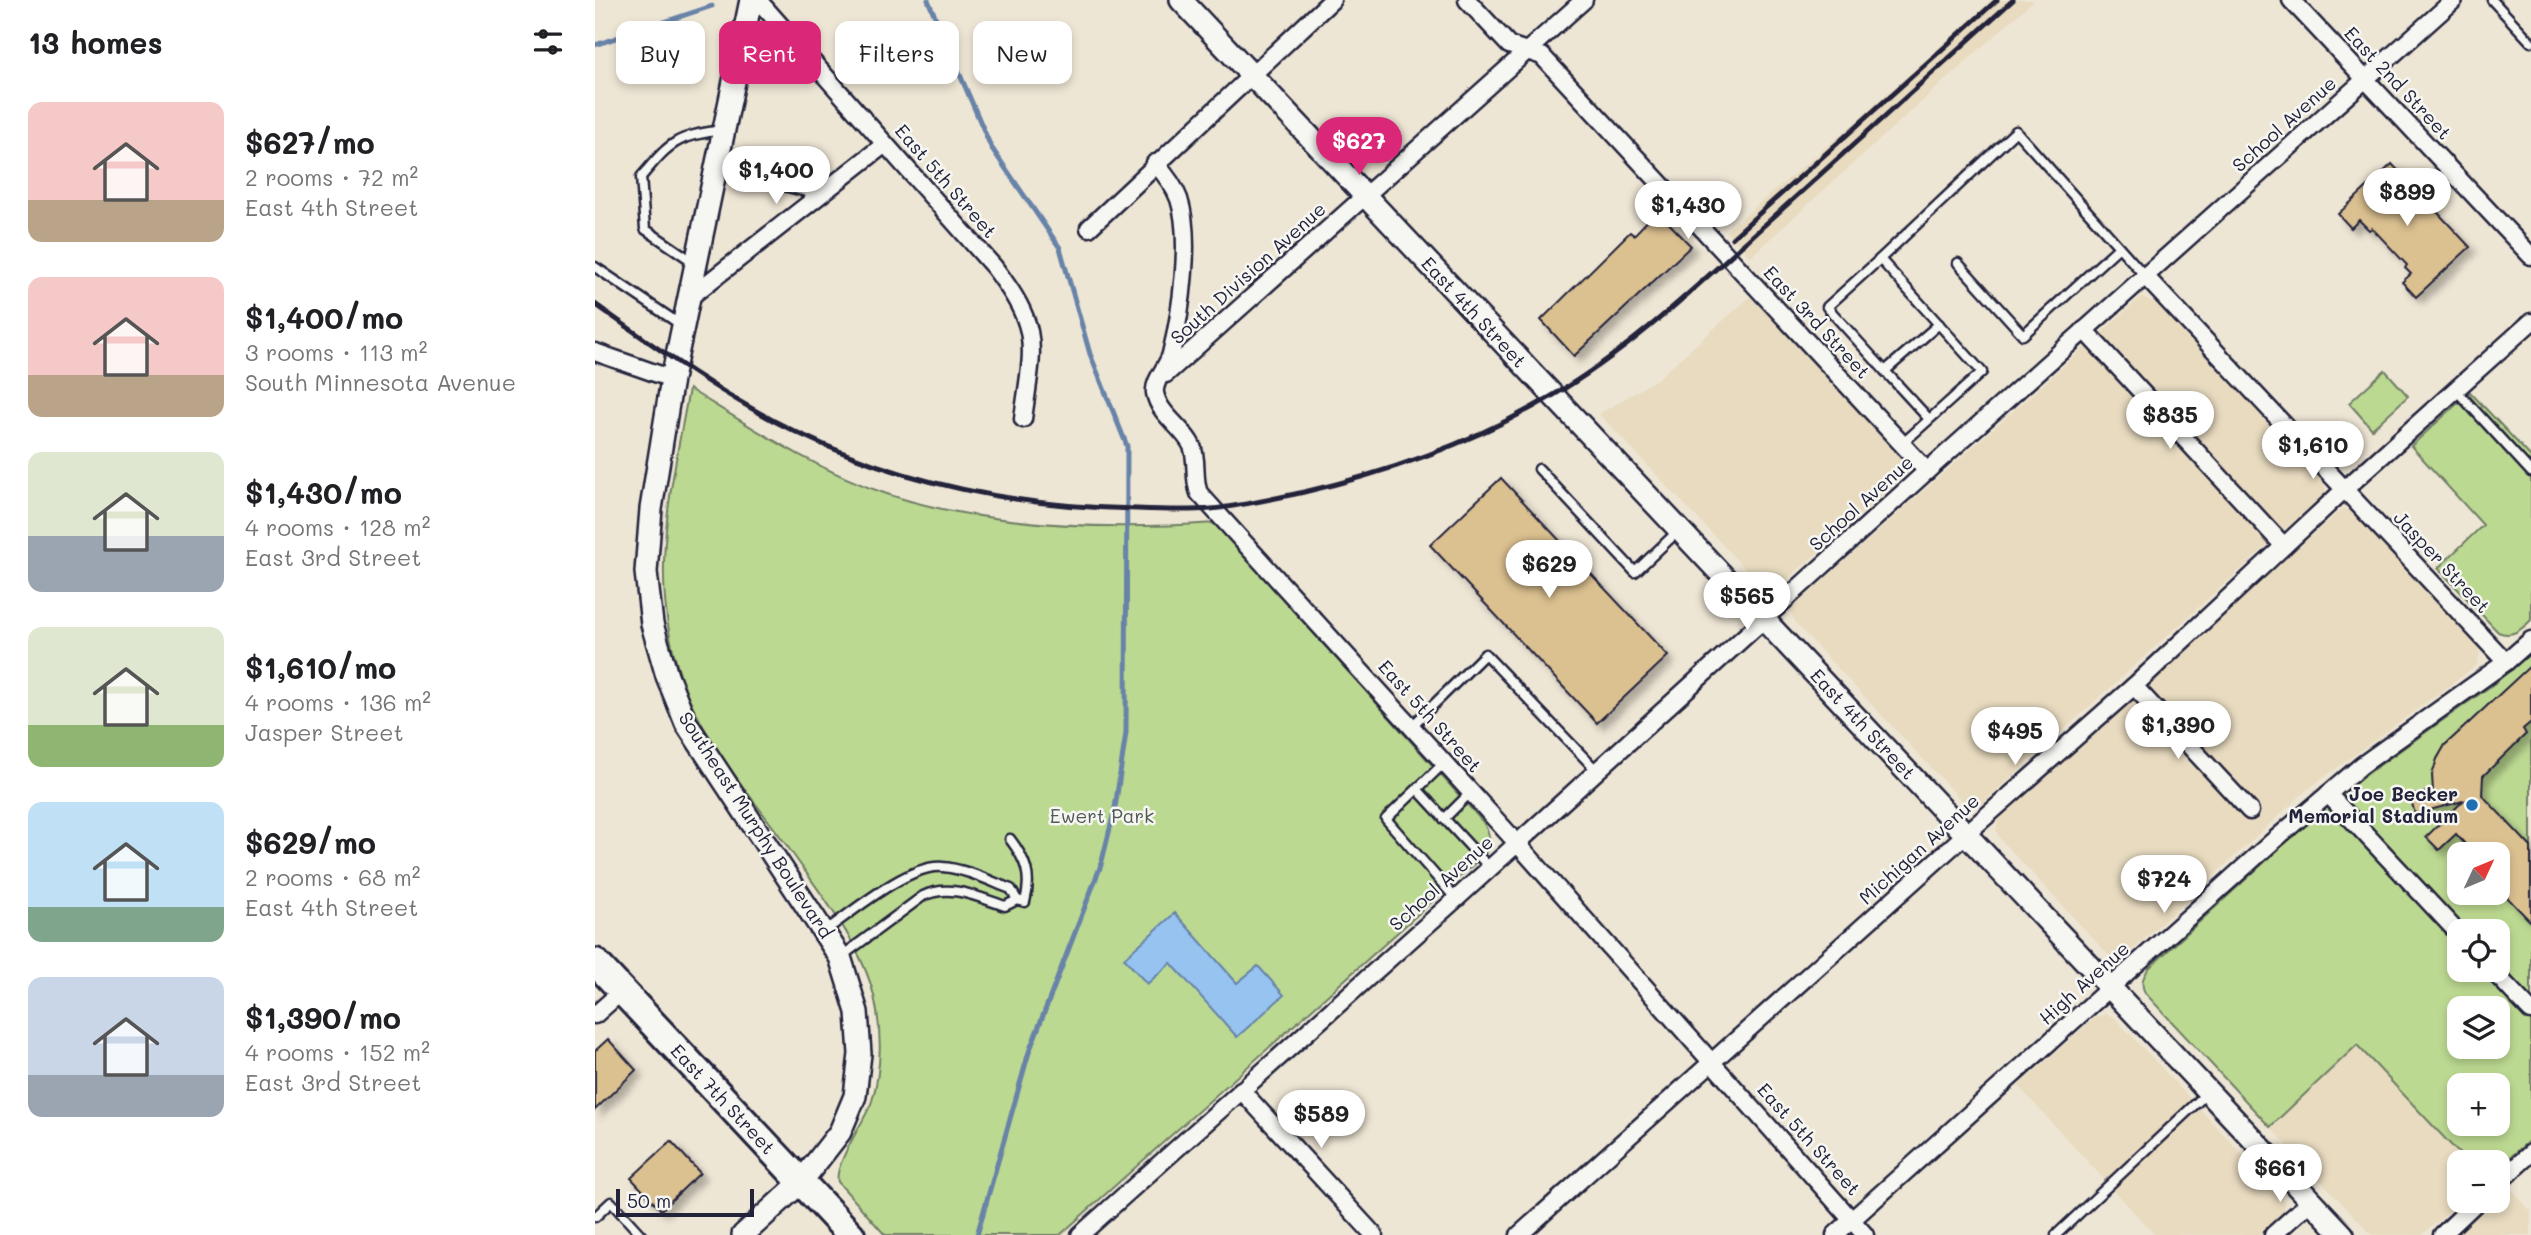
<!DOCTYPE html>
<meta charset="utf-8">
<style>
body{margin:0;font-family:Mali,sans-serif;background:#f6f6f6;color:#202124;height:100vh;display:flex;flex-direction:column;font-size:26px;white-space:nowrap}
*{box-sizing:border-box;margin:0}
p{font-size:23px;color:#757577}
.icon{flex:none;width:38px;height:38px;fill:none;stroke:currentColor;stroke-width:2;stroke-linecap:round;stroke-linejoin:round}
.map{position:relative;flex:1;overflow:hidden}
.sheet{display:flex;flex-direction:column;background:#fff;width:595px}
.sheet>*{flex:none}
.top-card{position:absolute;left:21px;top:21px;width:665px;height:63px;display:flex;gap:14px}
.needle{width:46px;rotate:46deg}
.controls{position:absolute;left:1852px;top:842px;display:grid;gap:14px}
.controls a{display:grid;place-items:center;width:63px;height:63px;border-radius:14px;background:#fff;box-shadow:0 4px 10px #0003;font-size:35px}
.scale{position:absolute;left:21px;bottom:18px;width:138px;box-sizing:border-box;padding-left:7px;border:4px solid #22223b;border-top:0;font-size:19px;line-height:24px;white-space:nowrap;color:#22223b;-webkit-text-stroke:5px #f6f6f2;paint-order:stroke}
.price{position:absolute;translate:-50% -60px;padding:0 16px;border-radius:24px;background:#fff;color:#222;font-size:23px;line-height:46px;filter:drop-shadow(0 2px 4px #0008)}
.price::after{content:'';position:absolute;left:50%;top:42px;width:21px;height:16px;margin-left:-10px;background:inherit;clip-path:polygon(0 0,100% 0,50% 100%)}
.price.active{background:#db2777;color:#fff}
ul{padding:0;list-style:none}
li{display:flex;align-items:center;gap:21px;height:175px;padding:0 28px}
li span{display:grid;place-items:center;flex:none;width:196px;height:140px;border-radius:14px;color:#555}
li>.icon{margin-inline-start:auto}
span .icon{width:84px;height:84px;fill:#fffc;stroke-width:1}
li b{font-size:30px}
h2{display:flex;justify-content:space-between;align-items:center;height:84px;padding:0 28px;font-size:30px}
.chip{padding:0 24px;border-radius:14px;background:#fff;box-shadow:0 4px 10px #0003;font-size:24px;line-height:63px}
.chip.active{background:#db2777;color:#fff}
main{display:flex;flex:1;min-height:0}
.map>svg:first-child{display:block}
.built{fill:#e8dbc0}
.green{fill:#bcd991;stroke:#6f7e66;stroke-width:2;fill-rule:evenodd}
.water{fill:#96c3f0;stroke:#6883a8;stroke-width:2}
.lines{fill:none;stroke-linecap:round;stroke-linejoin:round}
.stream{stroke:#6883a8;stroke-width:5}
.building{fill:#dbc090;stroke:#22223b;stroke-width:2;filter:url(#shadow)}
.service-casing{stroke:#22223b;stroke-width:13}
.minor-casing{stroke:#22223b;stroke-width:21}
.tertiary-casing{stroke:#22223b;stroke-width:26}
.primary-casing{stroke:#22223b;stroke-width:32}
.service{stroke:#f6f6f2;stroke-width:8}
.minor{stroke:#f6f6f2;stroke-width:16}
.tertiary{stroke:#f6f6f2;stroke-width:21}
.primary{stroke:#f6f6f2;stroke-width:26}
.rail{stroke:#22223b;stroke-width:5}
.poi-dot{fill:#1f6fb2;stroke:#f6f6f2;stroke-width:2.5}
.labels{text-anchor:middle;stroke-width:5;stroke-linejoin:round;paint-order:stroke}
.street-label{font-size:19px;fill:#22223b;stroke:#f6f6f2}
.poi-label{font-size:19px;font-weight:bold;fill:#22223b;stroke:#f6f6f2;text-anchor:end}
.park-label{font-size:19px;fill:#505955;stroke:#f6f6f2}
</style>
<main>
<section class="sheet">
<h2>13 homes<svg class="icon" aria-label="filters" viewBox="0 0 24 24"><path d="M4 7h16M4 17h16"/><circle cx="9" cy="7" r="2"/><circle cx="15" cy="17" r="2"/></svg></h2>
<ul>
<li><span style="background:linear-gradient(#f6c9c9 70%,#b9a48a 0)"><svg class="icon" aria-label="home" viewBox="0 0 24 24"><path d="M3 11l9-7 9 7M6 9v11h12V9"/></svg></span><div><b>$627/mo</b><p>2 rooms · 72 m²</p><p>East 4th Street</p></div></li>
<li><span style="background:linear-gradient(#f6c9c9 70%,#b9a48a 0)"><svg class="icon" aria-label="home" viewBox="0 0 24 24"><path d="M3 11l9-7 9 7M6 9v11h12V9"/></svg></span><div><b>$1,400/mo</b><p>3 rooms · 113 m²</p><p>South Minnesota Avenue</p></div></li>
<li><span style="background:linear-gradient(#dfe7d0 60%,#9aa5b1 0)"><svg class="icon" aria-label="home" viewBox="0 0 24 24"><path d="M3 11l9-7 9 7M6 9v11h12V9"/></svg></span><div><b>$1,430/mo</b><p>4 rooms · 128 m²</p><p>East 3rd Street</p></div></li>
<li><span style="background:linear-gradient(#dfe7d0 70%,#8fb573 0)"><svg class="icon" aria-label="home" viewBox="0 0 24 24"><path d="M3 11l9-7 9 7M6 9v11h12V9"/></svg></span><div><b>$1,610/mo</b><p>4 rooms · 136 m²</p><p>Jasper Street</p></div></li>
<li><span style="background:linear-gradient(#bfe0f5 75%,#7fa58c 0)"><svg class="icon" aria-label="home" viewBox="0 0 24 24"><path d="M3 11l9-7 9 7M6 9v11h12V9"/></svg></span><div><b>$629/mo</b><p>2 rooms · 68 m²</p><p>East 4th Street</p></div></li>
<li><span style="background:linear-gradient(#c9d6e8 70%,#9aa5b1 0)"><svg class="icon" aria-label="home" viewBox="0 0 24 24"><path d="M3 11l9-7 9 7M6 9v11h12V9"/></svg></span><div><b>$1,390/mo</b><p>4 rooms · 152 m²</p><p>East 3rd Street</p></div></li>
</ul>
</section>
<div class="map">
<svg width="1936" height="1235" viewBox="0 0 1936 1235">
<defs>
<filter id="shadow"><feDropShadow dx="6" dy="6" stdDeviation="3.5" flood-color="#0004"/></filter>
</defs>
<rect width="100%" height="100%" fill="#eee6d5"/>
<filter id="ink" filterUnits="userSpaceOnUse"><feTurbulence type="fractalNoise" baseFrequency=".0143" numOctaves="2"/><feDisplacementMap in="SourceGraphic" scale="14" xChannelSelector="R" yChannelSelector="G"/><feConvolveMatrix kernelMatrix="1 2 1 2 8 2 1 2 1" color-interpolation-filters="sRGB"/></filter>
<g filter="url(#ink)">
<g class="built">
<path d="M 1397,0 L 1439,0 L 1155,257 L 1131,231 L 1253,129 Z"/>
<path d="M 1156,296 L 1313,466 L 1311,473 L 1182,589 L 1172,592 L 1004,414 L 1062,379 Z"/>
<path d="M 1546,297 L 1560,303 L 1729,482 L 1731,492 L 1388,803 L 1377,807 L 1371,805 L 1200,623 L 1196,612 L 1198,607 Z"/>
<path d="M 1748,508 L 1759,512 L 1881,642 L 1885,654 L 1881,666 L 1712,790 L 1529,958 L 1517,959 L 1404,838 L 1401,830 L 1403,820 L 1412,807 Z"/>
<path d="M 1510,1014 L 1519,1017 L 1687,1197 L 1690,1204 L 1688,1212 L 1665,1235 L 1560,1235 L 1423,1086 L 1499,1018 Z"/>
<path d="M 1762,1045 L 1872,1162 L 1864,1162 L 1864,1200 L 1867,1201 L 1827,1235 L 1777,1235 L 1675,1127 Z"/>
<path d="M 1913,1186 L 1936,1211 L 1936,1235 L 1859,1235 L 1897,1201 L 1902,1200 L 1902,1195 Z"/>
</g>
<g class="green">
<path d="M 1790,370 L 1813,396 L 1777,429 L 1754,403 Z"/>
<path d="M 94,389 C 158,428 221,470 292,494 C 394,528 514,530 620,523 L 888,822 C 895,834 897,841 890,854 L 465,1235 L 290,1235 L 243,1182 C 238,1165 270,1121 277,1101 C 287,1068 287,1030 279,996 C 267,945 225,893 195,850 C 160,801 117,752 93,696 C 49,591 75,496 94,389 Z"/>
<path d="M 1875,392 L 1936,457 L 1936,620 C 1926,630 1917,638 1903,632 L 1843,568 L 1888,525 L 1816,446 Z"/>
<path d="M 1936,652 L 1936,1139 L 1902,1169 L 1902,1162 L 1872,1162 L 1762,1045 L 1675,1127 L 1550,993 C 1545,983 1548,977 1554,968 L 1744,794 L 1900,683 ZM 1864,854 L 1902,854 L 1902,892 L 1864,892 ZM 1864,931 L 1902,931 L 1902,970 L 1864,970 ZM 1864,1008 L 1902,1008 L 1902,1046 L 1864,1046 ZM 1864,1085 L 1902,1085 L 1902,1124 L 1864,1124 Z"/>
</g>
<path class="water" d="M 580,913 L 642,983 L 663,966 L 689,995 L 642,1037 L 576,963 L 552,984 L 529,958 Z"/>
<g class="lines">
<g class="stream">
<path d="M 333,0 L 396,147 L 465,248 L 495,354 L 532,446 L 531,733 L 520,808 L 506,865 L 434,1052 L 382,1235"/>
<path d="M 0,45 L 117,6"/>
</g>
</g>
<g class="building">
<path d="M 1797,164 L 1875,247 L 1821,297 L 1807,282 L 1816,274 L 1810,268 L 1812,265 L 1777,228 L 1774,230 L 1764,220 L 1756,228 L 1743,214 Z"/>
<path d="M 1062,211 L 1096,246 L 979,356 L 946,320 L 1035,232 L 1039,235 Z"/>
<path d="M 906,478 L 1073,656 L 1002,723 L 835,545 Z"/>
<path d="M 1936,665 L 1936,722 L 1928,729 L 1931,734 L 1888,776 L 1887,795 L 1936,847 L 1936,922 L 1902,887 L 1902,854 L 1879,854 L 1861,834 L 1844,850 L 1831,837 L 1868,801 L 1820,814 L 1815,796 L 1838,791 L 1837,775 L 1842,759 L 1850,745 Z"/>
<path d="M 13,1039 L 41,1070 L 0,1110 L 0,1051 Z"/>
<path d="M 76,1141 L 105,1173 L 66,1210 L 36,1178 Z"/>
</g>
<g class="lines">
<defs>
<g id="service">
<path d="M 1897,0 L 1936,42"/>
<path d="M 121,169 L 224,195"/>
<path d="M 1285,259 L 1232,307 L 1290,371 L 1344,324"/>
<path d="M 100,263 L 50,229 L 46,177 C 76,141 81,137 126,130"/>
<path d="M 1363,263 L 1428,335 L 1524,247"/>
<path d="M 0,267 L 86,325"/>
<path d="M 1290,371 L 1334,419"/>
<path d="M 1861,390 L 1936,472"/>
<path d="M 1307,444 L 1387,372 L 1285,259 L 1421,131 L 1550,276"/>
<path d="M 944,469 L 1040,572 L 1082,532"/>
<path d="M 816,727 L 890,654 L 1002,771"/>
<path d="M 849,763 L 791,819 L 861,899"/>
<path d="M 823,790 L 894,867"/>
<path d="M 849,819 L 876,792"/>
<path d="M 415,839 C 431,860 437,876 430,902 L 422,900"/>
<path d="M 230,931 C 257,912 315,863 348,867 C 371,869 395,881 416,889 L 422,900 L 410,906 C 383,897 355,883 328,896 L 247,956"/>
<path d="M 0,1217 L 16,1202 L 46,1235"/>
<path d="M 1461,1235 L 1611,1094"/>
</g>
<g id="minor">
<path d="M 163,0 L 399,267 C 447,331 438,344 428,419"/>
<path d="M 872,0 L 914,45 L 947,56 L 1332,471"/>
<path d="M 1696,0 L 1936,256"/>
<path d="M 560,163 C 570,174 579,185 584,199 C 597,238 586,314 576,354 C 573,366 558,381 560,393 C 564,415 588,427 597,446 C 603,461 598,478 604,493 L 922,843 L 1270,1235"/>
<path d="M 494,228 L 737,0"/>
<path d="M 1550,276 L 1911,662"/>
<path d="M 95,297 L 290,144"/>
<path d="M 1489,330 L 1689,546"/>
<path d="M 0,352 L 77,379"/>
<path d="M 571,374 L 989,0"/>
<path d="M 1539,686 L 1655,811"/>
<path d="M 1733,794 L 1864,934"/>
<path d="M 1897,970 L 1936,1011"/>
<path d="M 0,1015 L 27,991"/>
<path d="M 646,1090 L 779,1235"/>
<path d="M 1902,1184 L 1936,1153"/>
<path d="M 485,1235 L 861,899 L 1332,471 L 1859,0"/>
<path d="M 924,1235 L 1371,834 L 1539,686 L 1750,489 L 1936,322"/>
<path d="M 1240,1235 L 1677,842 L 1767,765 L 1911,662 L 1936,640"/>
<path d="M 1678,1235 L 1716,1201"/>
<path d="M 1847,1235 L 1884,1200"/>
</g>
<g id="tertiary">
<path d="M 586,0 L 1748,1235"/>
<path d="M 148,1235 L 206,1182 L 245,1132 L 260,1096 L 265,1054 L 262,1012 L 245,957 L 91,723 L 72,676 L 57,624 L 51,572 L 56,509 L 77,379 L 156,0"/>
</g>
<path id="primary" d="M 0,962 L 256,1235"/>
</defs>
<use href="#service" class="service-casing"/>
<use href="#minor" class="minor-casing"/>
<use href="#tertiary" class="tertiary-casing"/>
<use href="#primary" class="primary-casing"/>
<use href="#service" class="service"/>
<use href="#minor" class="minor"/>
<use href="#tertiary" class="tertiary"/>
<use href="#primary" class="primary"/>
<g class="rail">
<path d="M 1137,238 L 1402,0"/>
<path d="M 0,304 C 65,350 129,397 201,432 C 308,484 424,507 542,509 C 567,510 592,511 616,509 C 646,506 676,499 705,493 C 792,473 880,442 957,396 C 1037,349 1106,282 1174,221 C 1255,147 1337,74 1418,0"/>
</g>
</g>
</g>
<circle class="poi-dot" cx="1877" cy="805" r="7"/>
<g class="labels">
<g class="street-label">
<text transform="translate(1803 83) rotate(47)" y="7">East 2nd Street</text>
<text transform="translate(1689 124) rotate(-42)" y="7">School Avenue</text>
<text transform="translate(351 181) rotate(49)" y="7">East 5th Street</text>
<text transform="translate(653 273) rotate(-42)" y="7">South Division Avenue</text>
<text transform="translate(879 312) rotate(47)" y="7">East 4th Street</text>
<text transform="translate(1222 322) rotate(47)" y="7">East 3rd Street</text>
<text transform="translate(1266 503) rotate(-42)" y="7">School Avenue</text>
<text transform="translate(1847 562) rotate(47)" y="7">Jasper Street</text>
<text transform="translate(835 716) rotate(48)" y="7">East 5th Street</text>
<text transform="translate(1268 724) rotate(47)" y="7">East 4th Street</text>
<text transform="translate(161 825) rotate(57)" y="7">Southeast Murphy Boulevard</text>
<text transform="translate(1324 849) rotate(-42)" y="7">Michigan Avenue</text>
<text transform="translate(846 883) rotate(-42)" y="7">School Avenue</text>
<text transform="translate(1489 983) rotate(-42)" y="7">High Avenue</text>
<text transform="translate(128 1099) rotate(47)" y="7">East 7th Street</text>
<text transform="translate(1214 1139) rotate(48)" y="7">East 5th Street</text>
</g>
<g class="poi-label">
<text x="1863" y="801">Joe Becker<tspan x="1863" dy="22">Memorial Stadium</tspan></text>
</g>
<g class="park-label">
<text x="507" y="823">Ewert Park</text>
</g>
</g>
</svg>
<div class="controls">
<a><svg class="needle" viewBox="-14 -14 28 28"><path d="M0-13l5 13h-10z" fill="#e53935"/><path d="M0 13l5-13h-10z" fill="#757577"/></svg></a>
<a><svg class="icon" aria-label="locate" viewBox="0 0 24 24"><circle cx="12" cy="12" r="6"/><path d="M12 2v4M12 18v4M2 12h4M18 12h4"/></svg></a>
<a><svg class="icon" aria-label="layers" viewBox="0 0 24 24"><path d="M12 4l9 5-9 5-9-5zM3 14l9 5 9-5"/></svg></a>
<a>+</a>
<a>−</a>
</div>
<div class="scale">50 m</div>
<b class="price active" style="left:764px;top:177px">$627</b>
<b class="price" style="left:181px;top:206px">$1,400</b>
<b class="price" style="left:1812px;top:228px">$899</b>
<b class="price" style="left:1093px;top:241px">$1,430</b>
<b class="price" style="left:1575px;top:451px">$835</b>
<b class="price" style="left:1718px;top:481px">$1,610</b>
<b class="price" style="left:954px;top:600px">$629</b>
<b class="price" style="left:1152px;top:632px">$565</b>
<b class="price" style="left:1583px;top:761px">$1,390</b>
<b class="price" style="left:1420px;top:767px">$495</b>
<b class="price" style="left:1569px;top:915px">$724</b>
<b class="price" style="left:726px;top:1150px">$589</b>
<b class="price" style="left:1685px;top:1204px">$661</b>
<div class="top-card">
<a class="chip">Buy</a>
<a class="chip active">Rent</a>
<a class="chip">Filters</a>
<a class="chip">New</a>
</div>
</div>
</main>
